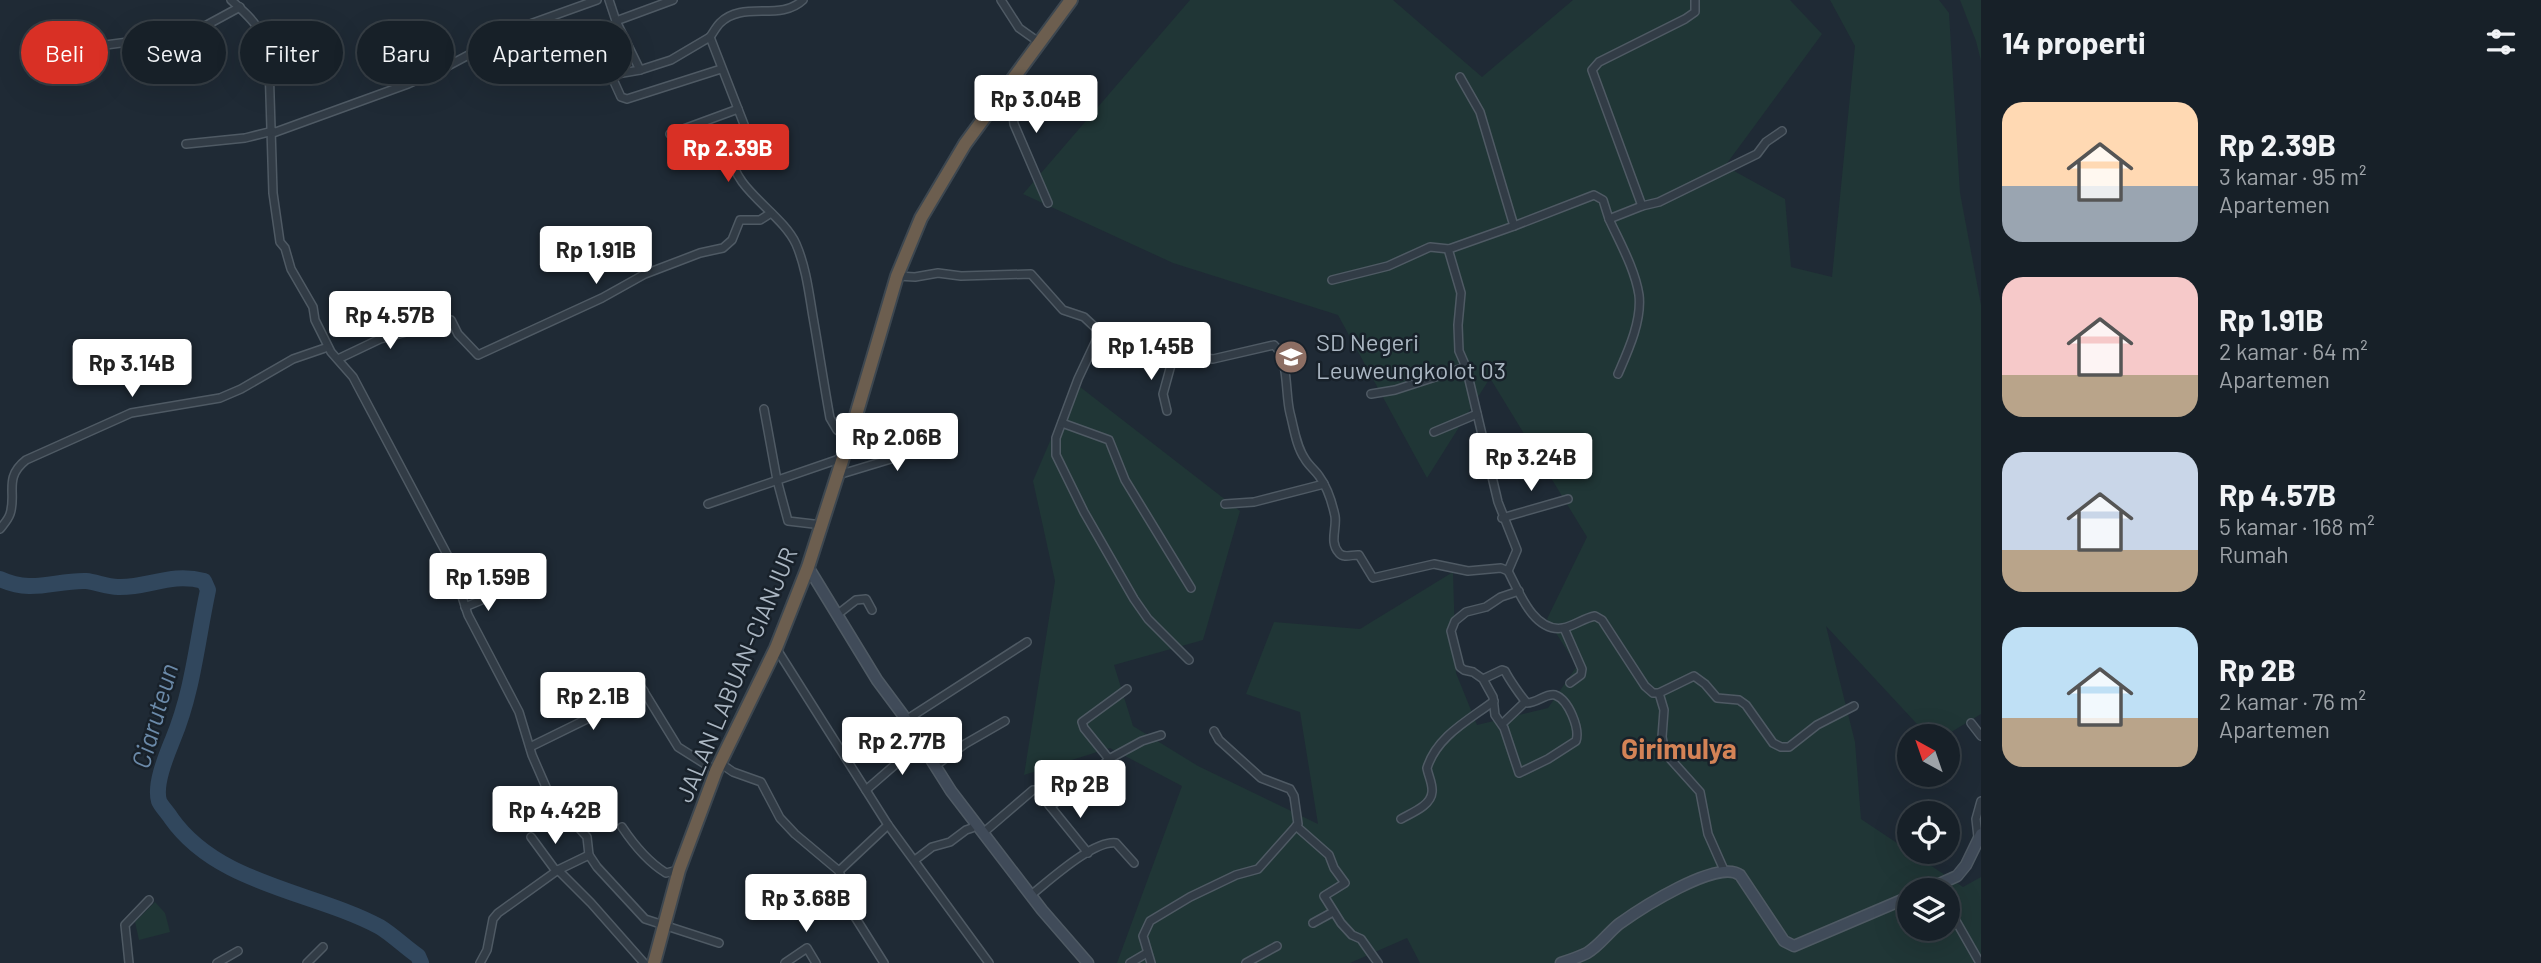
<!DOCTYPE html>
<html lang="id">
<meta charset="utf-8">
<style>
body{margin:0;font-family:Barlow,sans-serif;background:#202830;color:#f1f3f6;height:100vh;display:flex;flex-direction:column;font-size:26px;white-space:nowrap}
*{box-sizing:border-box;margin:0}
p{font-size:23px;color:#9ea3a8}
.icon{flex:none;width:38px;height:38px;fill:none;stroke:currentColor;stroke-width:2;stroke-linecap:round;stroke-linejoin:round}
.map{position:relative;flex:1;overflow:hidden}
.details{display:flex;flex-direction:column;background:#172028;width:560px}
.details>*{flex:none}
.top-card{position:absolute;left:21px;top:21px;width:665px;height:63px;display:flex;gap:14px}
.needle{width:46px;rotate:320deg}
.fabs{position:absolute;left:1897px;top:724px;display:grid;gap:14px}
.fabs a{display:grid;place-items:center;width:63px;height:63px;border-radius:50%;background:#172028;box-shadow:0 7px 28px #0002,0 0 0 2px #363e45;font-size:35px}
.price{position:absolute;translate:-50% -60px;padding:0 16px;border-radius:7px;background:#fff;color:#222;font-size:23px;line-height:46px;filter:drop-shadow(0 2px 4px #0008)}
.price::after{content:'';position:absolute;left:50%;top:42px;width:21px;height:16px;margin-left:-10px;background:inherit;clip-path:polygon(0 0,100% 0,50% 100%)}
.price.selected{background:#d93025;color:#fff}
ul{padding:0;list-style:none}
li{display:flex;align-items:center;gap:21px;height:175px;padding:0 21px}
li span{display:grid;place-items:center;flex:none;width:196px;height:140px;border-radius:21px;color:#555}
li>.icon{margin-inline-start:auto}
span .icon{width:84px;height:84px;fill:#fffc;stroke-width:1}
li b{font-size:30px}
h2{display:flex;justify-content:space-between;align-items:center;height:84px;padding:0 21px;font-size:30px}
.chip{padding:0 24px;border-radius:32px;background:#172028;box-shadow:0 7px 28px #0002,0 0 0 2px #363e45;font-size:24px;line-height:63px}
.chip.selected{background:#d93025;color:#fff}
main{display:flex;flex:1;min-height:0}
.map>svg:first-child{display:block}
.green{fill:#203636;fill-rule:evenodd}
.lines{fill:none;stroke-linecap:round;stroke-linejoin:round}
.river{stroke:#31475d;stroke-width:16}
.street-casing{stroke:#4f5a64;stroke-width:10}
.secondary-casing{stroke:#4f5a64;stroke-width:13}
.highway-casing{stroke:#3d4750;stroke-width:16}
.street{stroke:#323c46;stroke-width:7}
.secondary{stroke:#404b59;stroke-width:10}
.highway{stroke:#6c5e4f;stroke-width:12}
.labels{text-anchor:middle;stroke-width:5;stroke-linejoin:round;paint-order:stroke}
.poi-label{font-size:24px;fill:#abb7c3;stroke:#18212a;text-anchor:start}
.street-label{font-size:24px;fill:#abb7c3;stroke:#18212a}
.water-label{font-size:26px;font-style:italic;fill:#6b8aa9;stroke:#18212a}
.quarter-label{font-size:28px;font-weight:bold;fill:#d48356;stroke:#18212a}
</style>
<main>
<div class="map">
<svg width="1981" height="963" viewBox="0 0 1981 963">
<rect width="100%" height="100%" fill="#1f2a35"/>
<g class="green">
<path d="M 1190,0 L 1393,0 L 1482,77 L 1573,0 L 1790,0 L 1822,34 L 1725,166 L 1785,199 L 1791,267 L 1832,277 L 1855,46 L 1830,0 L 1939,0 L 1949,13 L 1960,193 L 1981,305 L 1981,714 L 1943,737 L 1929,737 L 1826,626 L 1855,742 L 1861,819 L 1963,887 L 1981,877 L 1981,963 L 1420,963 L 1407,938 L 1350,963 L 1117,963 L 1182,786 L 1110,748 L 1024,775 L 1055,581 L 1033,481 L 1075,383 L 1240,511 L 1203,640 L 1114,665 L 1133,726 L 1198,766 L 1318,824 L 1300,712 L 1246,694 L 1274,622 L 1360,629 L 1453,572 L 1456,673 L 1477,725 L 1548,708 L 1577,666 L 1547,619 L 1587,537 L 1490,378 L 1427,478 L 1338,315 L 1173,263 L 1023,194 ZM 1909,891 L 1948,891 L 1948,929 L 1909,929 Z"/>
<path d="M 1960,0 L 1981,0 L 1981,61 L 1976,41 Z"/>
<path d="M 155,902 L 165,913 L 170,932 L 139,940 L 135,922 Z"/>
</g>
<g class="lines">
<path class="river" d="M 0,579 C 32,594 55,580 86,581 C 96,582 107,587 118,587 C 149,588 170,572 204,581 L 208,590 C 197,641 193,691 173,739 C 167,754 154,784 159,801 C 161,806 168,813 171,818 C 218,885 313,891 380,927 C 393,935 405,947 418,956 L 421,963"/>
<defs>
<g id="street">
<path d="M 231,0 C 259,25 261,28 269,64 L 273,193 L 280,242 L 285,248 L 291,269 L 313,307 L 315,320 L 331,352 L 353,377 L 450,560 L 468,615 L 519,712 L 532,755 L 549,794 L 587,837 L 589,855 L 597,867 L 645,919 L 719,943"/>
<path d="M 609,0 L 616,21 L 640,70 L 671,60 L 710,37 L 745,127 L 745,136 L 732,154 C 731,188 782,213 796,244 C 806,267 809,293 813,317 C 819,351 824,385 830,418 L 837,430 L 849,439"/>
<path d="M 1001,0 L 1019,28 L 1040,43"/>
<path d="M 616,21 L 673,0"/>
<path d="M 710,37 C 713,33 716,27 720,23 C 743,0 780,22 803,0"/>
<path d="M 98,46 L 166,37 L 181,39 L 240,7"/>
<path d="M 640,70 L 611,75 L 621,97 L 627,99 L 721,69"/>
<path d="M 1460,77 L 1480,112 L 1514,226 L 1449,249 L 1449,252 L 1461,293 L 1458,325 L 1459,351 L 1466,367 L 1498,502 L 1517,550 L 1508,571"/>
<path d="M 1008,86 L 1020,99 L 1013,116 L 1014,124 L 1048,203"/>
<path d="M 273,133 L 408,84 L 446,67 L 519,28 L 597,0"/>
<path d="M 670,134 L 738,109"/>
<path d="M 186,144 L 245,138 L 273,131"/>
<path d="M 1642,206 L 1592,70 L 1599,62 L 1685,19 L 1695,12 L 1695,0"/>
<path d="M 1609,219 C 1620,243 1635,269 1639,295 C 1642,321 1628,351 1618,374"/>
<path d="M 1514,226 L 1594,195 L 1603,200 L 1609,219 L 1642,206 L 1659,202 L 1757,154 L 1766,142 L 1782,131"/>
<path d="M 897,276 L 915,277 L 938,273 L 961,276 L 1031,274 L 1063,310 L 1084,317 L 1100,332 L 1118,342 L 1174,354 L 1213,359 L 1274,345 C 1289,358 1285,394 1290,413 C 1294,428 1296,446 1305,459 C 1309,466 1315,470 1319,476 C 1328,488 1332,502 1335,516 C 1337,529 1329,542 1339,553 C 1344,559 1353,554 1359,555 L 1373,578 L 1434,564 L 1468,571 L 1501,568 L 1508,571 C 1519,592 1534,633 1563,628 C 1574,626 1584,618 1595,616 L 1602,620 L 1645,686 L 1653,693 L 1659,693 L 1694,676 L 1705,684 L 1717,698 L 1739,700 L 1746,705 L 1773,743 L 1781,747 L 1789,747 L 1817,725 L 1854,706"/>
<path d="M 1332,280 L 1388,266 L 1430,247 L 1449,249"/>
<path d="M 1100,332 L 1078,379 L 1056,438 L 1056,455 L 1084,512 L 1134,599 L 1148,619 L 1189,660"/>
<path d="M 338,359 L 380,339 L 451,320 L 458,334 L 478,355 L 602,298 L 645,274 L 700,253 L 723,248 L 732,240 L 740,220 L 760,220 L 771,213"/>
<path d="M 1371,394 L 1395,390 L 1466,367"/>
<path d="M 764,409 L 777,480 L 788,521 L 822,525"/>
<path d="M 1167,411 L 1163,394 L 1174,354"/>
<path d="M 1062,423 L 1109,440 L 1125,480 L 1191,588"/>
<path d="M 1434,432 L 1477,414"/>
<path d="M 838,475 L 947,442"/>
<path d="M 708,504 L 842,458"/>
<path d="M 1225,504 L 1254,502 L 1324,484"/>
<path d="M 1502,518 L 1568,499"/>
<path d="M 0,529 C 3,525 8,520 10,514 C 17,494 3,478 26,460 L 131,413 L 220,398 L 241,389 L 293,359 L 328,347"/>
<path d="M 465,607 L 501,592"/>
<path d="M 838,614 L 856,600 L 866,599 L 872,610"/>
<path d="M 1564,628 L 1582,669 L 1581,675 L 1570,683"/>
<path d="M 776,648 L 888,825 L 989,963"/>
<path d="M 635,677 L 678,747 L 716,771"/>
<path d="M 1483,679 L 1502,670 L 1505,671 C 1509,679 1522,698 1527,703 C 1537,703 1546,693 1555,695 C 1569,700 1580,729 1576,741 L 1548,759 L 1519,773 L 1504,728 L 1495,715 L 1493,697 L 1483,679 L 1473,672 L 1464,670 L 1460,667 L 1451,631 L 1455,621 L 1466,612 L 1486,607 L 1501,597 L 1519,591"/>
<path d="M 1659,693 L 1664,710 L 1662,737 L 1665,753 L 1700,792 L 1708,834 L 1724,870"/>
<path d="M 906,720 L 1027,642"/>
<path d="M 1971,723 L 1981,736"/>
<path d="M 1502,724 L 1525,702"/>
<path d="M 530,747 L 644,691"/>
<path d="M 1109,759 L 1084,728 L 1082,722 L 1127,689"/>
<path d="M 720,763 L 733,772 L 761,782 L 780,818 L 795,834 L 839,871 L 855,917 L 884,963"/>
<path d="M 935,766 L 965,744 L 1005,721"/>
<path d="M 866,790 L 920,743"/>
<path d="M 1050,806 L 1083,785 L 1109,759 L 1142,741 L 1161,735"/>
<path d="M 1401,819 C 1411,813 1431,806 1432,792 C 1433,784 1428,775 1427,768 C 1437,736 1469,720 1494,701"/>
<path d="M 1296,826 L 1329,855 L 1334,868 L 1345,883 L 1324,896 L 1341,923 L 1352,935 L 1361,939 L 1378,963"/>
<path d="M 622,827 C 634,845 648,862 666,873 L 678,870"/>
<path d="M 983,833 L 1033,790 L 1037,790 L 1088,853"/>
<path d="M 531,837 L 556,871"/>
<path d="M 1978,837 L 1976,819 L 1981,801"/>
<path d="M 915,860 L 932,847 L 950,842 L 966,830 L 972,828 L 976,822"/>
<path d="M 558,870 L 591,903 L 644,963"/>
<path d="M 839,871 L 888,825"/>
<path d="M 1031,895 C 1049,881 1093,840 1116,843 L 1134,863"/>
<path d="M 1948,907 L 1980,963"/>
<path d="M 1313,923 L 1333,912"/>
<path d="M 129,963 L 125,925 L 149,900"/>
<path d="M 217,963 L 238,951"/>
<path d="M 307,963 L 323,947"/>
<path d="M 480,963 L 487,950 L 493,919 L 498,913 L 558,870 L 589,855"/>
<path d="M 785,963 L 807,948 L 816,963"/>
<path d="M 1130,963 L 1147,953"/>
<path d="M 1151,963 L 1143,936 L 1150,921 L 1190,897 L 1236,875 L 1258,869 L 1298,824 L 1294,796 L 1290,789 L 1261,778 L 1219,740 L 1214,731"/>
<path d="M 1246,963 L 1277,946"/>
</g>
<g id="secondary">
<path d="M 808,567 L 877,680 L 903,715 L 951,791 L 1042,910 L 1088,963"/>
<path d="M 1924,891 L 1957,876 L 1966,865 L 1981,834"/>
<path d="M 1561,963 C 1570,960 1579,957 1587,953 C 1599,946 1608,933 1619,924 C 1640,909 1718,858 1740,875 L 1784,941 L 1794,946 L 1909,897"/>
</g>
<path id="highway" d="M 654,963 L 679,870 L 716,771 L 776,648 L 808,567 L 849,439 L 897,276 L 921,218 L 965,144 L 1071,0"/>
</defs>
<use href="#street" class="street-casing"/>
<use href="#secondary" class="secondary-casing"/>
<use href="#highway" class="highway-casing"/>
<use href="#street" class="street"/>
<use href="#secondary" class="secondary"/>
<use href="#highway" class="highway"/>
</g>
<defs>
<symbol id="school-disc" viewBox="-11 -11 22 22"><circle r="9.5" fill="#8d6e63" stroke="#18212a"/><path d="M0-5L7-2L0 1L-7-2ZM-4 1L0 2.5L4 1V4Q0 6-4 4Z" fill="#fff"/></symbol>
</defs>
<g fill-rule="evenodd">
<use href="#school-disc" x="1272" y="338" width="38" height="38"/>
</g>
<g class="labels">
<g class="poi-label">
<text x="1316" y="351">SD Negeri<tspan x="1316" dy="28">Leuweungkolot 03</tspan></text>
</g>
<g class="street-label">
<text transform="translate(737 675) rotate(-67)" y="8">JALAN LABUAN-CIANJUR</text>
</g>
<g class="water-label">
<text transform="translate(155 716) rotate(-74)" y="9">Ciaruteun</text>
</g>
<g class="quarter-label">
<text x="1679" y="759">Girimulya</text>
</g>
</g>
</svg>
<div class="fabs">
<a><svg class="needle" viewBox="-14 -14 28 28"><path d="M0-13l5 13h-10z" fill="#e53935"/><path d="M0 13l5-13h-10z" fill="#9ea3a8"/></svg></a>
<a><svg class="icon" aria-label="locate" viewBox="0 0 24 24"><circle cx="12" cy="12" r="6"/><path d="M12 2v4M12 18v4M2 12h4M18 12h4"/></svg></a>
<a><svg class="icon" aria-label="layers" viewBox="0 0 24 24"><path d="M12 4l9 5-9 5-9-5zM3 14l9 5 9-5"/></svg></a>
</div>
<b class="price" style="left:1036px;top:135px">Rp 3.04B</b>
<b class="price selected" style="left:728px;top:184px">Rp 2.39B</b>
<b class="price" style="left:596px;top:286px">Rp 1.91B</b>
<b class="price" style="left:390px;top:351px">Rp 4.57B</b>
<b class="price" style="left:1151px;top:382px">Rp 1.45B</b>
<b class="price" style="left:132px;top:399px">Rp 3.14B</b>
<b class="price" style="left:897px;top:473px">Rp 2.06B</b>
<b class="price" style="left:1531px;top:493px">Rp 3.24B</b>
<b class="price" style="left:488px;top:613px">Rp 1.59B</b>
<b class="price" style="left:593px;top:732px">Rp 2.1B</b>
<b class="price" style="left:902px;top:777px">Rp 2.77B</b>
<b class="price" style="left:1080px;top:820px">Rp 2B</b>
<b class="price" style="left:555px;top:846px">Rp 4.42B</b>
<b class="price" style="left:806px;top:934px">Rp 3.68B</b>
<div class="top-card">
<a class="chip selected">Beli</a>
<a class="chip">Sewa</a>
<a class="chip">Filter</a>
<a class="chip">Baru</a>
<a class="chip">Apartemen</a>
</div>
</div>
<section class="details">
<h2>14 properti<svg class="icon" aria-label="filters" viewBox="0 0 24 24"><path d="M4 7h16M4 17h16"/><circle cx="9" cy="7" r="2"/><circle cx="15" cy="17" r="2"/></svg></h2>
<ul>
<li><span style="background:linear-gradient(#ffd9b3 60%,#9aa5b1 0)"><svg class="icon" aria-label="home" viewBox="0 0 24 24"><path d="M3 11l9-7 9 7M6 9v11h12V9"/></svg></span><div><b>Rp 2.39B</b><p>3 kamar · 95 m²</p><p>Apartemen</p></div></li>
<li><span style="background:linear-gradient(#f6c9c9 70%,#b9a48a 0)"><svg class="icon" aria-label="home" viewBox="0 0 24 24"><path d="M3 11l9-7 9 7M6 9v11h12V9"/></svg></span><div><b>Rp 1.91B</b><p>2 kamar · 64 m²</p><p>Apartemen</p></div></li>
<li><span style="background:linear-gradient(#c9d6e8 70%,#b9a48a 0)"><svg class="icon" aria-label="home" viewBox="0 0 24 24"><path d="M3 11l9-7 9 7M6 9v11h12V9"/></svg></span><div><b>Rp 4.57B</b><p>5 kamar · 168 m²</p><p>Rumah</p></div></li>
<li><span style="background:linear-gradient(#bfe0f5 65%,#b9a48a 0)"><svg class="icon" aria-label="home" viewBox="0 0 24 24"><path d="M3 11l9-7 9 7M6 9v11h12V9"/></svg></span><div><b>Rp 2B</b><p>2 kamar · 76 m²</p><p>Apartemen</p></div></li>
</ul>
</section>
</main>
